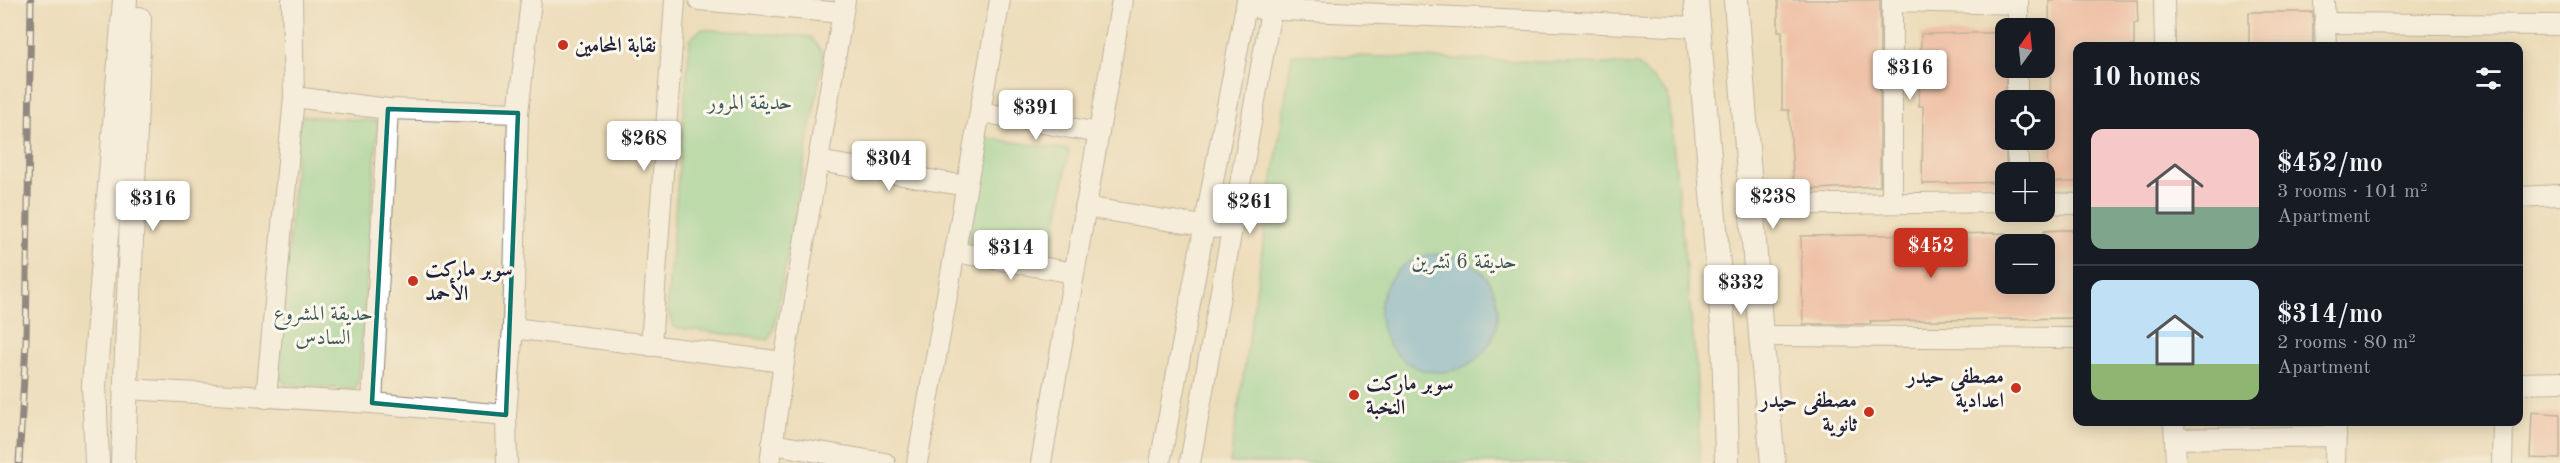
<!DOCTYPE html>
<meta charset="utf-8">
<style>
body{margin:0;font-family:"Old Standard TT",Amiri,serif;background:#20242c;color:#f1f3f6;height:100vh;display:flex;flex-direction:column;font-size:22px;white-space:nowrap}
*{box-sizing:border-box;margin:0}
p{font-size:20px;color:#9ea1a6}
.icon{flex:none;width:33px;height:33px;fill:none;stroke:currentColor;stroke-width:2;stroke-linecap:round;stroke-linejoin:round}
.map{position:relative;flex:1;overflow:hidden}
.side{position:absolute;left:2073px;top:42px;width:450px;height:384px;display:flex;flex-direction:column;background:#171b24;border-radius:12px;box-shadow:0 3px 15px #0003}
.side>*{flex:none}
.needle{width:39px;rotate:15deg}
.buttons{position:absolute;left:1995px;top:18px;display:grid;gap:12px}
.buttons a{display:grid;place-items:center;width:60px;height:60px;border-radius:12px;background:#171b24;box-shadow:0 3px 15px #0003;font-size:30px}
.price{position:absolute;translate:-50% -51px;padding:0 14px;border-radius:6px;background:#fff;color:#222;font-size:20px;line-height:39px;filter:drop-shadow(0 2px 3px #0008)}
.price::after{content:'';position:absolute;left:50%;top:36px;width:18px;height:14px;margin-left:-9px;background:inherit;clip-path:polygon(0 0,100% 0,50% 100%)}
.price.selected{background:#c8321e;color:#fff}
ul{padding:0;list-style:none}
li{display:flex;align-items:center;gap:18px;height:150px;padding:0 18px}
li+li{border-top:2px solid #363941}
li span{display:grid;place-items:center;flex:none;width:168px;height:120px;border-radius:12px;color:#555}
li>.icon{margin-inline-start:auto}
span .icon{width:72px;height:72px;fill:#fffc;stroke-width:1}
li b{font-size:26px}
h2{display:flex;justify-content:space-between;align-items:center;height:72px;padding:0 18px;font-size:26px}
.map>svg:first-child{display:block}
.green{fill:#84d89a;stroke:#537d6a;stroke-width:1.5}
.water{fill:#63b2dd;stroke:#426a8c;stroke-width:1.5}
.building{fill:#f1a090}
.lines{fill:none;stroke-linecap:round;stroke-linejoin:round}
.minor-casing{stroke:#87807a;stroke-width:22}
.major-casing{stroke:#87807a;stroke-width:26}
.minor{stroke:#fff;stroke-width:20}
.major{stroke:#fff;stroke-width:24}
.rail-casing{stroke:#22223b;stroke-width:7}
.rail{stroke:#fbf7ec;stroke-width:4.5;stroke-dasharray:14;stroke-linecap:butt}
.marked{fill:none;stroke:#0f766e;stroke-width:4.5;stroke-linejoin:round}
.poi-dot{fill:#c8321e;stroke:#fbf7ec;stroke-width:2}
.labels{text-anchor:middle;stroke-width:6;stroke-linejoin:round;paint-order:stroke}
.poi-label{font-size:21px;font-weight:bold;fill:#22223b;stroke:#fbf7ec;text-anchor:start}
.park-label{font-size:21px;fill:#3f5958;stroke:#fbf7ec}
</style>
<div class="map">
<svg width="2560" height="463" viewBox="0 0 2560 463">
<rect width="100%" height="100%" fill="#fbf7ec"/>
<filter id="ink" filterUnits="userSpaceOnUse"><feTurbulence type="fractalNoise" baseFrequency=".0167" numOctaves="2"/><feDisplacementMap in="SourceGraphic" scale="12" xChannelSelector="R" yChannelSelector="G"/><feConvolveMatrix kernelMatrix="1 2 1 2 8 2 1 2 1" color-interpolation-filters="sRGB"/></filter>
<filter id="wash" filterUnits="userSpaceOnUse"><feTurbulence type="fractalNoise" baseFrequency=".008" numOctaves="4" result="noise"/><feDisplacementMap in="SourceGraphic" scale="24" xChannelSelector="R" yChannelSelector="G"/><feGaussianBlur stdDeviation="1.35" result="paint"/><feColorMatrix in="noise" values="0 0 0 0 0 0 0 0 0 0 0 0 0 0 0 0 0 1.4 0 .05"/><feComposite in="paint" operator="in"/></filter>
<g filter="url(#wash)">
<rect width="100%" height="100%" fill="#ecddba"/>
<g class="green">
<path d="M 701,29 L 811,37 L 824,55 L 774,327 L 769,340 L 673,327 L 667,307 L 690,39 Z"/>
<path d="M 1292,54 L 1638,65 L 1668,94 L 1696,366 L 1700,463 L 1230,463 Z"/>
<path d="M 299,116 L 378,121 L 359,377 L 355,390 L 285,384 L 278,375 Z"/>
<path d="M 981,137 L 1069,150 L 1052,257 L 964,243 Z"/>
</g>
<circle class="water" cx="1439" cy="313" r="59"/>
<g id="blocks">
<g class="building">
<path d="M 1778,0 L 1880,0 L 1880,186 L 1794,190 L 1789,110 L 1782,110 L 1782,31 L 1778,31 Z"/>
<path d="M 2049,0 L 2137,0 L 2138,23 L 2134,23 L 2134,46 L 2078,46 L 2078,182 L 2048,182 L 2047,123 L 2051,123 Z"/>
<rect x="2249" y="12" width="64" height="34"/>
<path d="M 1974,33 L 2006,33 L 2006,182 L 1922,184 L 1923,106 L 1919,106 L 1921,34 Z"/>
<path d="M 2063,230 L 2078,230 L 2078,318 L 1870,321 L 1871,324 L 1803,324 L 1801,236 L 2006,233 L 2006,291 L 2044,290 L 2044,231 Z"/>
<path d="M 2532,412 L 2560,414 L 2560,459 L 2530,458 Z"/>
</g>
</g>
</g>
<g filter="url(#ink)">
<use href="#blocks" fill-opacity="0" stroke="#87807a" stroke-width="1.5"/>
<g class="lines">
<defs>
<g id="minor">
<path d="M 699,0 L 842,13"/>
<path d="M 1892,0 L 1892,202"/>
<path d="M 2164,0 L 2165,46"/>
<path d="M 2324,0 L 2326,46"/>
<path d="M 1892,1 L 2018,4"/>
<path d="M 1260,9 L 1697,27"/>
<path d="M 2324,23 L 2560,25"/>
<path d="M 2018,28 L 2018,0"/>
<path d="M 294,97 L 388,109 L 518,113"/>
<path d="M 2017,100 L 2017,68"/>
<path d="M 980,112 L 1099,133"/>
<path d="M 2016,140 L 2019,172"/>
<path d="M 818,161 L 966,186"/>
<path d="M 2518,197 L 2560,195"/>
<path d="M 2044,203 L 2078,204"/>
<path d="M 1750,205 L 2006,202"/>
<path d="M 1085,207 L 1216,228"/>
<path d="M 955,252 L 1074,273"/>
<path d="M 513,328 L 784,362"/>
<path d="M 1761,336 L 2078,338"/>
<path d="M 651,346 L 675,0"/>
<path d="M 2518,383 L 2560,382"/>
<path d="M 127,389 L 372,403 L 506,415"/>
<path d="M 266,398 L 294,97 L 292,0"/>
<path d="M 372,403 L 388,109"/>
<path d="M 2174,422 L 2176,463"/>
<path d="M 2175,439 L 2336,436"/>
<path d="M 772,444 L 885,463"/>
<path d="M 507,463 L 506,415 L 513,328 L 518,113 L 531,0"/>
<path d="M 770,463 L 784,362 L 845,0"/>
<path d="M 917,463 L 1000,0"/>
<path d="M 1041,463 L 1122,0"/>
<path d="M 1160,463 L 1247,0"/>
<path d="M 1190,463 L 1273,0"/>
<path d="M 2335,463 L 2336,422"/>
<path d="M 2502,463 L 2503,422"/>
</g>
<g id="major">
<path d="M 1696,0 L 1724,338 L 1727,463"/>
<path d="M 1736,0 L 1761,336 L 1773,463"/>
<path d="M 97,463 L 94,385 L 125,0"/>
<path d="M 123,463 L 139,19"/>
</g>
</defs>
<use href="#minor" class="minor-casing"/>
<use href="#major" class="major-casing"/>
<use href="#minor" class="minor"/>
<use href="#major" class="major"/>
<defs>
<path id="rail" d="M 19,463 L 26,343 L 31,0"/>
</defs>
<use href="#rail" class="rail-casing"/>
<use href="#rail" class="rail"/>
</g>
</g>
<path d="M0 0H2560V463H0ZM 388,109 L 518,113 L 506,415 L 372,403 Z" fill="#ecddba" fill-opacity=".55" fill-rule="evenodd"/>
<path class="marked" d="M 388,109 L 518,113 L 506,415 L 372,403 Z"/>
<g class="poi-dot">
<circle cx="563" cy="45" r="6"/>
<circle cx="413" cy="281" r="6"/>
<circle cx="2016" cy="388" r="6"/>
<circle cx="1354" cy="395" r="6"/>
<circle cx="1869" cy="412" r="6"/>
</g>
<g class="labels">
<g class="poi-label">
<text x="575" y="52">نقابة المحامين</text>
<text x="425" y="276">سوبر ماركت<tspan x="425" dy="24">الأحمد</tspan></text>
<text x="2004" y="383" text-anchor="end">مصطفى حيدر<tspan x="2004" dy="24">اعدادية</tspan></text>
<text x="1366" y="390">سوبر ماركت<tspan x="1366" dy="24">النخبة</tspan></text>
<text x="1857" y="407" text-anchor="end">مصطفى حيدر<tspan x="1857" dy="24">ثانوية</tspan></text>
</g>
<g class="park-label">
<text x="750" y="109">حديقة المرور</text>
<text x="1464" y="268">حديقة 6 تشرين</text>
<text x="323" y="320">حديقة المشروع<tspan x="323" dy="24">السادس</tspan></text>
</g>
</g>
</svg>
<div class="buttons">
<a><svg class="needle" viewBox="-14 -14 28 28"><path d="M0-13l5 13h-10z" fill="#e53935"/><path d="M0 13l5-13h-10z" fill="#9ea1a6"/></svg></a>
<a><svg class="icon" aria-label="locate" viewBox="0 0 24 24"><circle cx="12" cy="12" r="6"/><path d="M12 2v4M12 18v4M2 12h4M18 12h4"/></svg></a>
<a>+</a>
<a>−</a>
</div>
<b class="price" style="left:1910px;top:101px">$316</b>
<b class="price" style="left:1036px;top:141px">$391</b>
<b class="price" style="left:644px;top:172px">$268</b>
<b class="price" style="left:889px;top:192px">$304</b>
<b class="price" style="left:1773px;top:230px">$238</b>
<b class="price" style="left:153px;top:232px">$316</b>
<b class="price" style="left:1250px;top:235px">$261</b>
<b class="price selected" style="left:1931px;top:279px">$452</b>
<b class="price" style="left:1011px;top:281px">$314</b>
<b class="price" style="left:1741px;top:316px">$332</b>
<section class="side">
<h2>10 homes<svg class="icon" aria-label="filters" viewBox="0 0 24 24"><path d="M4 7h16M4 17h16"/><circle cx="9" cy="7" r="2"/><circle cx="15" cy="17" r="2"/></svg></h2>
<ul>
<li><span style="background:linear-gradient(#f6c9c9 65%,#7fa58c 0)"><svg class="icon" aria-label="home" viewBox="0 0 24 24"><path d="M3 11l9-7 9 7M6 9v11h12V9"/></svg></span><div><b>$452/mo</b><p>3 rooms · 101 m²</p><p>Apartment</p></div></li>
<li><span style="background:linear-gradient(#bfe0f5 70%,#8fb573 0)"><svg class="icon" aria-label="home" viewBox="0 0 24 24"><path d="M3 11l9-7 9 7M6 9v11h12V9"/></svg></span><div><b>$314/mo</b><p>2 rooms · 80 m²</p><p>Apartment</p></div></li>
</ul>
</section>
</div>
